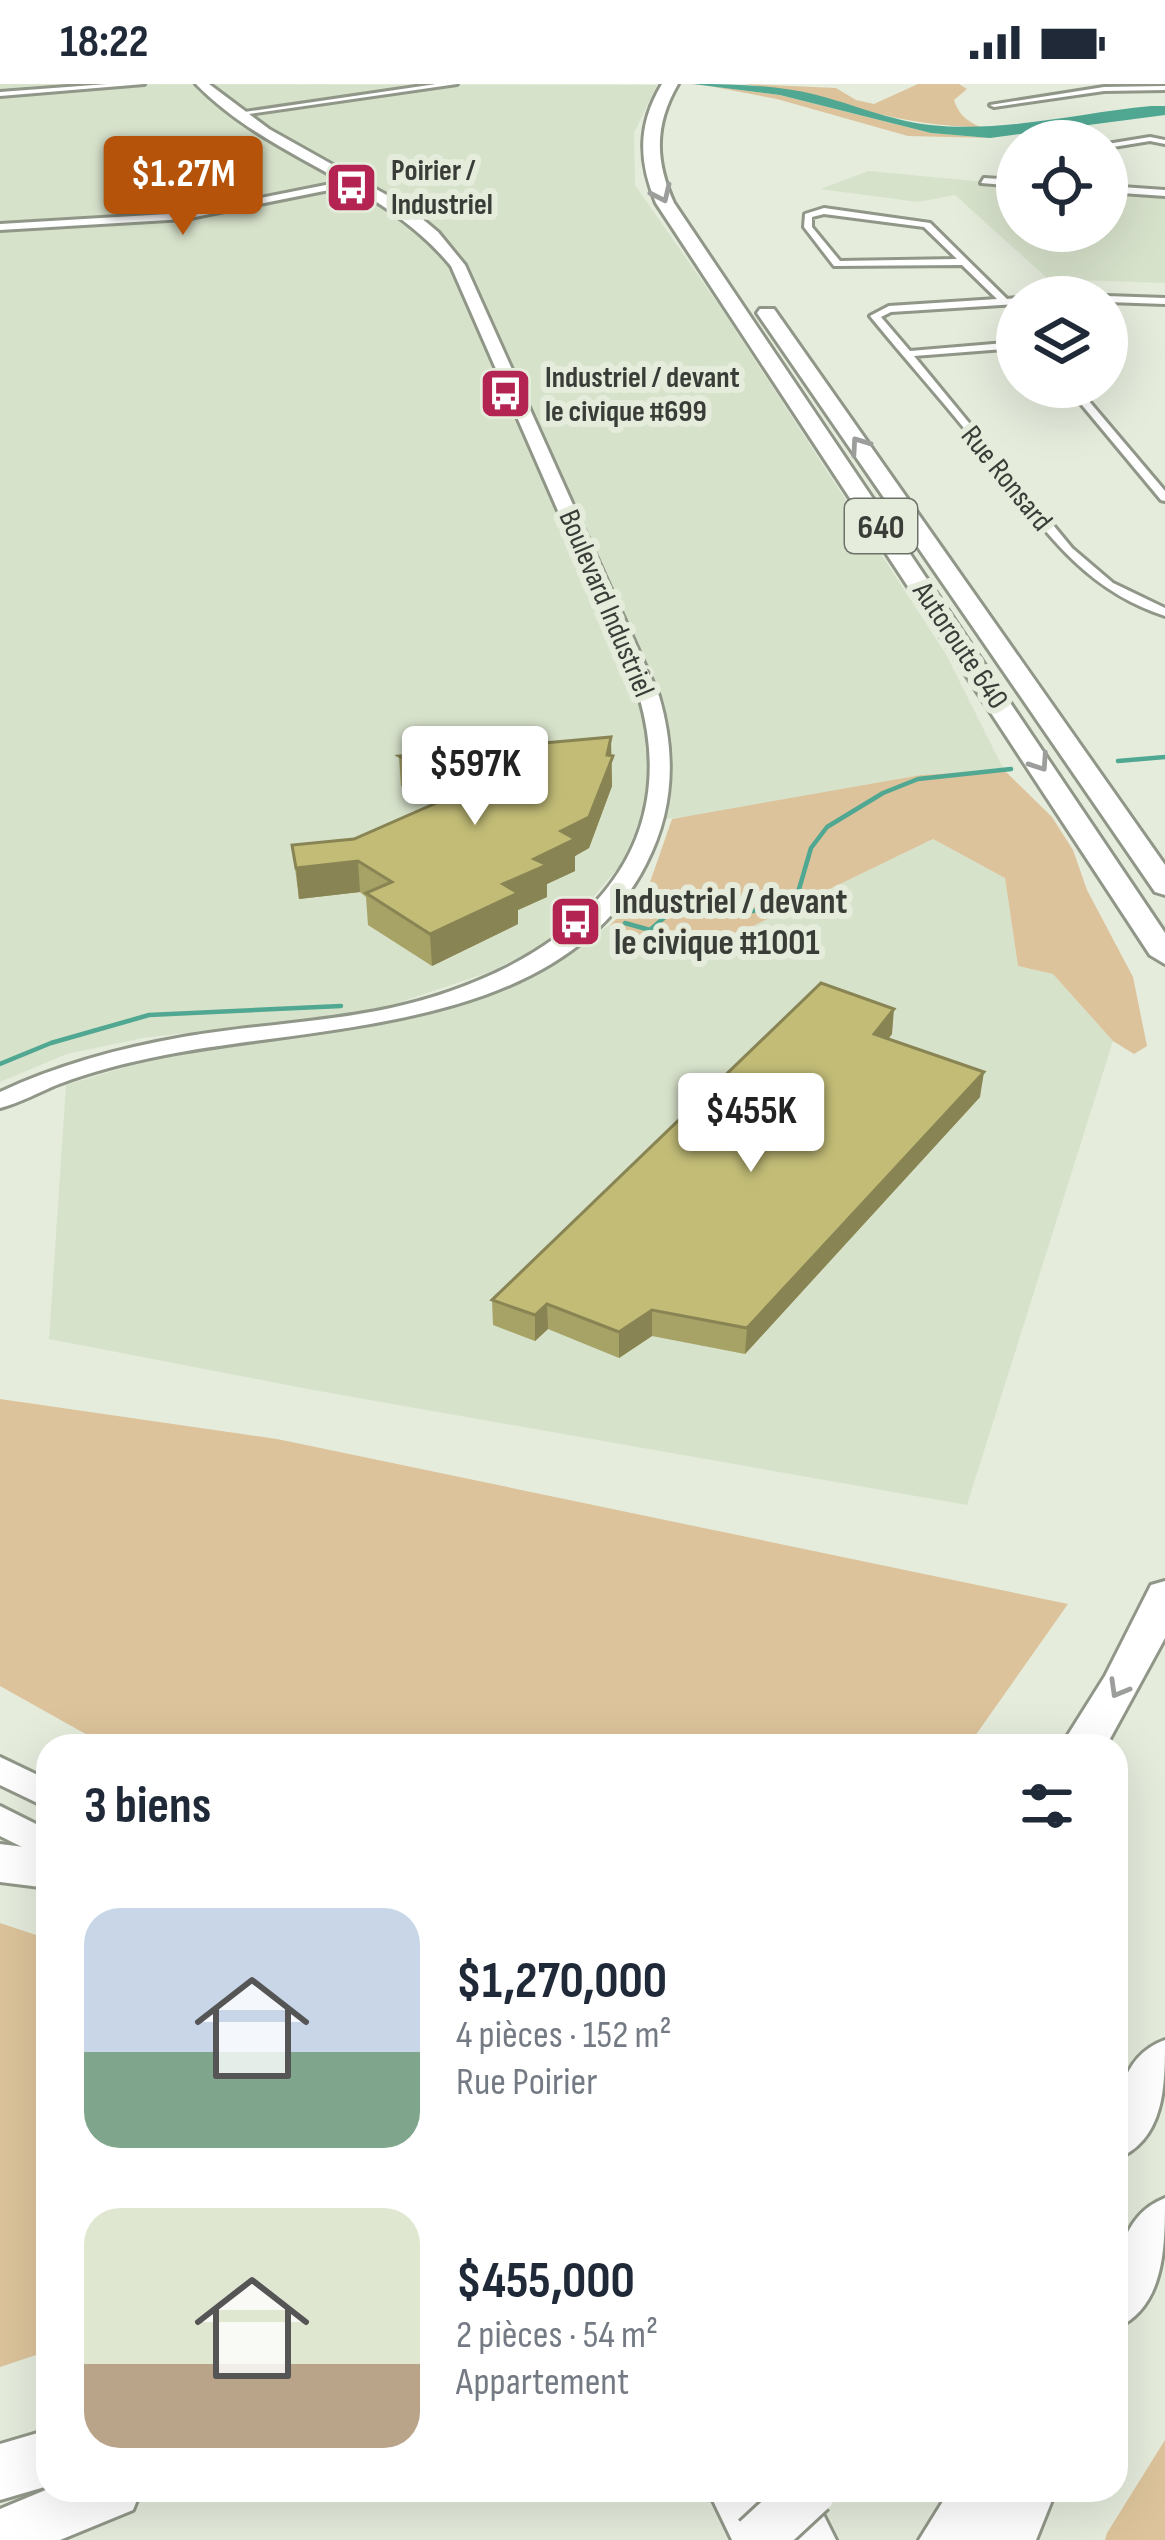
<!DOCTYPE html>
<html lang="fr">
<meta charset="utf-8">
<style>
body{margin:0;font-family:"Sofia Sans Condensed",sans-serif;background:#f6f6f7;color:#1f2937;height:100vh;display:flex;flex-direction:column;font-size:45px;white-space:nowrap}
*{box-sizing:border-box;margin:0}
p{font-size:39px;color:#747a83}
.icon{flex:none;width:66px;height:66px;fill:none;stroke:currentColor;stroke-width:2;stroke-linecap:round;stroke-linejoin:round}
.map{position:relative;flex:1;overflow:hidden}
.sheet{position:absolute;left:36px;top:1650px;width:1092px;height:768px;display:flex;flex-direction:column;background:#fff;border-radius:36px;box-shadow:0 12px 48px #0002}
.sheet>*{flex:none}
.buttons{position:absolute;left:996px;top:36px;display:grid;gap:24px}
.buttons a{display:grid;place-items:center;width:132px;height:132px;border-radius:50%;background:#fff;box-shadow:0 12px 48px #0002;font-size:60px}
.price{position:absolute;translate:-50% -102px;padding:0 27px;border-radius:12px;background:#fff;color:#222;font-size:39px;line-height:78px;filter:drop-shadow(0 3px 6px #0008)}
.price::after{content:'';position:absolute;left:50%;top:72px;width:36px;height:27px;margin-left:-18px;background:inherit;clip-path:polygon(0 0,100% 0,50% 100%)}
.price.on{background:#b45309;color:#fff}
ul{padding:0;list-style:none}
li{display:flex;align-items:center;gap:36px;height:300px;padding:0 48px}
li span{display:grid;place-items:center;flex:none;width:336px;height:240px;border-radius:36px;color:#555}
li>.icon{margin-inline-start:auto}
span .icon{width:144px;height:144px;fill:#fffc;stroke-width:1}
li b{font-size:51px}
h2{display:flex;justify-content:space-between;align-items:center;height:144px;padding:0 48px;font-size:51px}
.status{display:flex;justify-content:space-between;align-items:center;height:84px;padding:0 60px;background:#fff;direction:ltr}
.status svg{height:33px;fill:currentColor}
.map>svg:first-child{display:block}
.built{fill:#d7e2cb}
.green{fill:#dcc39b}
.water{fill:#50a792}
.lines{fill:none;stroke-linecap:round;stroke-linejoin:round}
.stream-far1{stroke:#50a792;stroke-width:3}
.stream{stroke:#50a792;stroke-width:4.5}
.street-casing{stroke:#909788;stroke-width:6}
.secondary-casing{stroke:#909788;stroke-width:6}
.highway-casing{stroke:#909788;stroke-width:6}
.street{fill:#fff;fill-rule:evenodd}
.secondary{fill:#fff;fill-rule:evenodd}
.highway{fill:#fff;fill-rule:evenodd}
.highway-bridge-casing{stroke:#909788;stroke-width:56;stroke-linecap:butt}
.highway-bridge{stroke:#fff;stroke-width:50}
.wall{fill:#a7a266}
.shaded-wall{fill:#888453}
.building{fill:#c2bc77;stroke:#888453;stroke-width:3}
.oneway{stroke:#9c9e9b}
.labels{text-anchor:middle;stroke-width:12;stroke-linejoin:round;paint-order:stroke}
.far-poi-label{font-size:30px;font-weight:bold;fill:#3a3d37;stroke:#e5ecdc;text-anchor:start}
.far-street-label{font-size:30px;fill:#3a3d37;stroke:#e5ecdc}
.shield{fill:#e5ecdc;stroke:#6d7268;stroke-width:3}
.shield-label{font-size:33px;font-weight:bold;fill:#3a3d37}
.poi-label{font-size:36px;font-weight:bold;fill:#3a3d37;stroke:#e5ecdc;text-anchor:start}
</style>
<div class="status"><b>18:22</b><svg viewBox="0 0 49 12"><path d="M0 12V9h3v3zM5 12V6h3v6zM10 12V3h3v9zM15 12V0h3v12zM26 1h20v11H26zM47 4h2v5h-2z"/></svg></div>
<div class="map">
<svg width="1165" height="2456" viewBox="0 0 1165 2456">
<rect width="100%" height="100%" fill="#e5ecdc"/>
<g class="built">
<path d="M 0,0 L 657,1 L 634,49 L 635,101 L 719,221 L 946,570 L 1004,686 L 921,691 L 726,728 L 639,738 L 622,779 L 574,836 L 536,865 L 489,888 L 389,922 L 348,930 L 143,954 L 67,970 L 0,998 Z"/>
<path d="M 869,87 L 1017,101 L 1017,147 L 1107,147 L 1107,107 L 1165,112 L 1165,199 L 1048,195 L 955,111 L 918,118 L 820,105 Z"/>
<path d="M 933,755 L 1005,794 L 1018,882 L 1053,890 L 1113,957 L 967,1421 L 313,1306 L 49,1255 L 66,1001 L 160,973 L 430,929 L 548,878 L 610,841 L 673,863 L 720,858 Z"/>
</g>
<g class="green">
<path d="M 744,0 L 836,4 L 856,16 L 874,20 L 918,0 L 959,0 L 967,5 L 954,16 C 959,31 966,36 980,43 C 898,43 824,12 744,0 Z"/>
<path d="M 709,2 L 780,11 L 931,49 L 990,54 L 908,52 L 777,15 Z"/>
<path d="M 1004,686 L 1052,733 L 1073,766 L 1087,806 L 1133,893 L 1147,962 L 1134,970 L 1113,957 L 1053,890 L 1018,882 L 1005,794 L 933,755 L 720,858 L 673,863 L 610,841 L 648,804 L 672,735 L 921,691 Z"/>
<path d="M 0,1315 L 277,1355 L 1068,1520 L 968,1662 L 107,1662 L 0,1602 Z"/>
<path d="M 0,1839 L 48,1855 L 48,2267 L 0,2283 Z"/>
<path d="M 1165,2356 L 1165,2456 L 1105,2456 L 1107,2449 Z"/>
</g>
<path class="water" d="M 693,0 C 733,0 774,1 813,10 C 853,20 888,36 930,41 C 1004,49 1077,29 1151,22 L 1165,22 L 1165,31 L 990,54 L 931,49 L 780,11 Z"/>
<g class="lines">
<path class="stream-far1" d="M 0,7 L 101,0"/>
<g class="stream">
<path d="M 1118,677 L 1165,673"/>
<path d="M 625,839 L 650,846 L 675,824 C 719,832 757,833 797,812 L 811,764 L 827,743 L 883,709 L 918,695 L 1011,685"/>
<path d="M 0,980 L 51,959 L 149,931 L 341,922"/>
</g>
<defs>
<g id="street">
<path d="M 107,0 L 144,0 L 0,12 L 0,8 Z"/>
<path d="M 436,0 L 457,0 L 235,32 L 231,30 Z"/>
<path d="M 1165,2 L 1165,6 L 1104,7 L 994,23 L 990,21 L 1104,3 Z"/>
<path d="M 1150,53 L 1165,56 L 1165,60 L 1150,57 L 1107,64 L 1107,60 Z"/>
<path d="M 984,94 L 1017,96 L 1017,102 L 981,99 Z"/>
<path d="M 356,95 L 359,100 L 185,135 L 0,146 L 0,140 L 185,129 Z"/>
<path d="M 1107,102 L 1165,106 L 1165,112 L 1107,108 Z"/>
<path d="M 824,124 L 930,139 L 1007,215 L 1017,214 L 1017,220 L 891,228 L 881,233 L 910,267 L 1017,258 L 1017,264 L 914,272 L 1072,464 L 1113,499 L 1165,524 L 1165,532 C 1073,502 1035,430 977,360 C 942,316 905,275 870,232 L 889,222 L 997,215 L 962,181 L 834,182 L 804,143 L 805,130 ZM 824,130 L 924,143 L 957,175 L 840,177 L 812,143 L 812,133 Z"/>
<path d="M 1107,212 L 1165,214 L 1165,220 L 1107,218 L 1107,213 L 1104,213 Z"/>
<path d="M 1067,303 L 1077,303 L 1165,407 L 1165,417 L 1161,416 Z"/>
</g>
<g id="secondary">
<path d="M 196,0 L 209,0 L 269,45 L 408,123 L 438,148 L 465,181 L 659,612 C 676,670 674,726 646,780 C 561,948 322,940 165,971 C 129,978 93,987 59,1000 C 39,1008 20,1019 0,1024 L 0,1008 C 58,981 120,964 183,953 C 252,941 322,939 391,924 C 545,890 691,789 639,612 L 451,182 C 380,96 271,77 196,0 Z"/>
<path d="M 0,1673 L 48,1696 L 48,1724 L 0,1701 Z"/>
<path d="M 0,1722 L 48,1746 L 48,1776 L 0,1752 Z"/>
<path d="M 708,2406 L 751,2406 L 775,2456 L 732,2456 Z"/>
<path d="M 774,2406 L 811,2406 L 836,2456 L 792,2456 L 771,2412 Z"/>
</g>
<g id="highway">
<path d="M 662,0 L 678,0 C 654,41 655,77 674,119 L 1165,849 L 1165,880 L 1150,871 L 656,119 C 638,76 638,40 662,0 Z"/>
<path d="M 760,225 L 774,225 L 1165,781 L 1165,811 L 1155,808 L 757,229 Z"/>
<path d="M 1165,1497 L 1165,1554 L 1106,1662 L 1061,1662 L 1105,1592 L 1151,1501 Z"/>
<path d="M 0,1760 L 48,1766 L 48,1804 L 0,1798 Z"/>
<path d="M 1165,1956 C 1165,2001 1165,2056 1116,2075 C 1116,2030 1115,1974 1165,1956 Z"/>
<path d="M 1165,2114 C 1165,2162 1165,2223 1116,2244 C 1116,2197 1112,2135 1165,2114 Z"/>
<path d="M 48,2346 L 48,2402 L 0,2416 L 0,2360 Z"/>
<path d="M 48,2405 L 48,2406 L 141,2406 L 133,2426 L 60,2456 L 0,2456 L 0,2425 Z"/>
<path d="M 950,2406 L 1056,2406 L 1036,2456 L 919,2456 Z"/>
</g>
</defs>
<use href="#street" class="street-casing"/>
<use href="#secondary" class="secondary-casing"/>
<use href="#highway" class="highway-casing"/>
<use href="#street" class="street"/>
<use href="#secondary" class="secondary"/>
<use href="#highway" class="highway"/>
<defs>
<path id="highway-bridge" d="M 757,2456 L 811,2406"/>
</defs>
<use href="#highway-bridge" class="highway-bridge-casing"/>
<use href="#highway-bridge" class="highway-bridge"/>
</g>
<g class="wall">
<path d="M 611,671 L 612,702 L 589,764 L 575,772 L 575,787 L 547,800 L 547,813 L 518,826 L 518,840 L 432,882 L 368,841 L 366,813 L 360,808 L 299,815 L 292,761 L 354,755 L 432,721 L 401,702 L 399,672 Z"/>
<path d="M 892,950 L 888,955 L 980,1013 L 745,1270 L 652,1252 L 619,1274 L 548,1245 L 535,1257 L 493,1241 L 492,1216 Z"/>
</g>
<g class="shaded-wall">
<path d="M 611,653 L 612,702 L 589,764 L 575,772 L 575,787 L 547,800 L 547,813 L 518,826 L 518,840 L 432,882 L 430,850 L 503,800 L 561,747 L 607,671 Z"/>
<path d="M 358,777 L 360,808 L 299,815 L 296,784 Z"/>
<path d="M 894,925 L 892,950 L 872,975 L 874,950 Z"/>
<path d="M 984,988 L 980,1013 L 745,1270 L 747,1244 Z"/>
<path d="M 547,1220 L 548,1245 L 535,1257 L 535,1231 Z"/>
<path d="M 652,1226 L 652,1252 L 619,1274 L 619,1248 Z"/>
</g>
<g class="building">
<path d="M 611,653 L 607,671 L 613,672 L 589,733 L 561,747 L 575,755 L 534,775 L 547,781 L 503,800 L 518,809 L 430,850 L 366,809 L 392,798 L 358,777 L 296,784 L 292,761 L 354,755 L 461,708 L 399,672 Z"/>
<path d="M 821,899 L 894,925 L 874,950 L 984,988 L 747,1244 L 652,1226 L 619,1248 L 547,1220 L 535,1231 L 492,1216 Z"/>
</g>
<defs><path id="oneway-chevron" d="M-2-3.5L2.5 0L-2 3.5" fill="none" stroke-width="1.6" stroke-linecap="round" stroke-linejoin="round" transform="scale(3)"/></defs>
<g class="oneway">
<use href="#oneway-chevron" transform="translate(662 110) rotate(65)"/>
<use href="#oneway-chevron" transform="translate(859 361) rotate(-125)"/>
<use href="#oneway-chevron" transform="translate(1040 679) rotate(56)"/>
<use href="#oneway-chevron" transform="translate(1118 1605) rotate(120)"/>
</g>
<defs>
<symbol id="bus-square" viewBox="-11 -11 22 22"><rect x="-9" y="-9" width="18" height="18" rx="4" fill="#b42452" stroke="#e5ecdc"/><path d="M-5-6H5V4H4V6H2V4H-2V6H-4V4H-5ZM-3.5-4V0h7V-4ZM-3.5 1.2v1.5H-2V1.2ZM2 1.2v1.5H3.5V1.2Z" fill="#fff"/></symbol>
</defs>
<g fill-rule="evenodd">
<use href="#bus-square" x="322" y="74" width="59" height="59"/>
<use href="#bus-square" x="476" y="280" width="59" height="59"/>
<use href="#bus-square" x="546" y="808" width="59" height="59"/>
</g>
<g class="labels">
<g class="far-poi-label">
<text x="391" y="96">Poirier /<tspan x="391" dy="34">Industriel</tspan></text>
<text x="545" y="303">Industriel / devant<tspan x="545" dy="34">le civique #699</tspan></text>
</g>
<g class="far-street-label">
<text transform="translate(1007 394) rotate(51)" y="10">Rue Ronsard</text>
<text transform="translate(607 519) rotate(67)" y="10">Boulevard Industriel</text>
<text transform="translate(961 561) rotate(56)" y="10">Autoroute 640</text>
</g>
<rect class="shield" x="845" y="415" width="72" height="54" rx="9"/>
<g class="shield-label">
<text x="881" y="454">640</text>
</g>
<g class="poi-label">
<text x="614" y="829">Industriel / devant<tspan x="614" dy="41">le civique #1001</tspan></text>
</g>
</g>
</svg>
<div class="buttons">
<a><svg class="icon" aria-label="locate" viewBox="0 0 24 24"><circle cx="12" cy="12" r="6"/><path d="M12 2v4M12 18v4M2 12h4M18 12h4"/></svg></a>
<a><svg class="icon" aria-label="layers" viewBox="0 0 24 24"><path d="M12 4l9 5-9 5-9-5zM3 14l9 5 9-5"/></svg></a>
</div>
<b class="price on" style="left:183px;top:154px">$1.27M</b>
<b class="price" style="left:475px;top:744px">$597K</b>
<b class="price" style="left:751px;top:1091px">$455K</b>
<section class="sheet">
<h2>3 biens<svg class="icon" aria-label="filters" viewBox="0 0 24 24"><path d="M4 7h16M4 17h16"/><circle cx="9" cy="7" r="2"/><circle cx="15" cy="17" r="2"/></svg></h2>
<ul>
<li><span style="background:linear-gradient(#c9d6e8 60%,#7fa58c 0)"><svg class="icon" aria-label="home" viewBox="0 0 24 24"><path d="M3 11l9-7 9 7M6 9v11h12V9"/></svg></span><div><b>$1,270,000</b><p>4 pièces · 152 m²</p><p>Rue Poirier</p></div></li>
<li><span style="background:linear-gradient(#dfe7d0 65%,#b9a48a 0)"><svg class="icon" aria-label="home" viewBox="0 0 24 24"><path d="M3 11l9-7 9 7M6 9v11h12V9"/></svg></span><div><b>$455,000</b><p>2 pièces · 54 m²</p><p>Appartement</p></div></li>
</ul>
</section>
</div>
